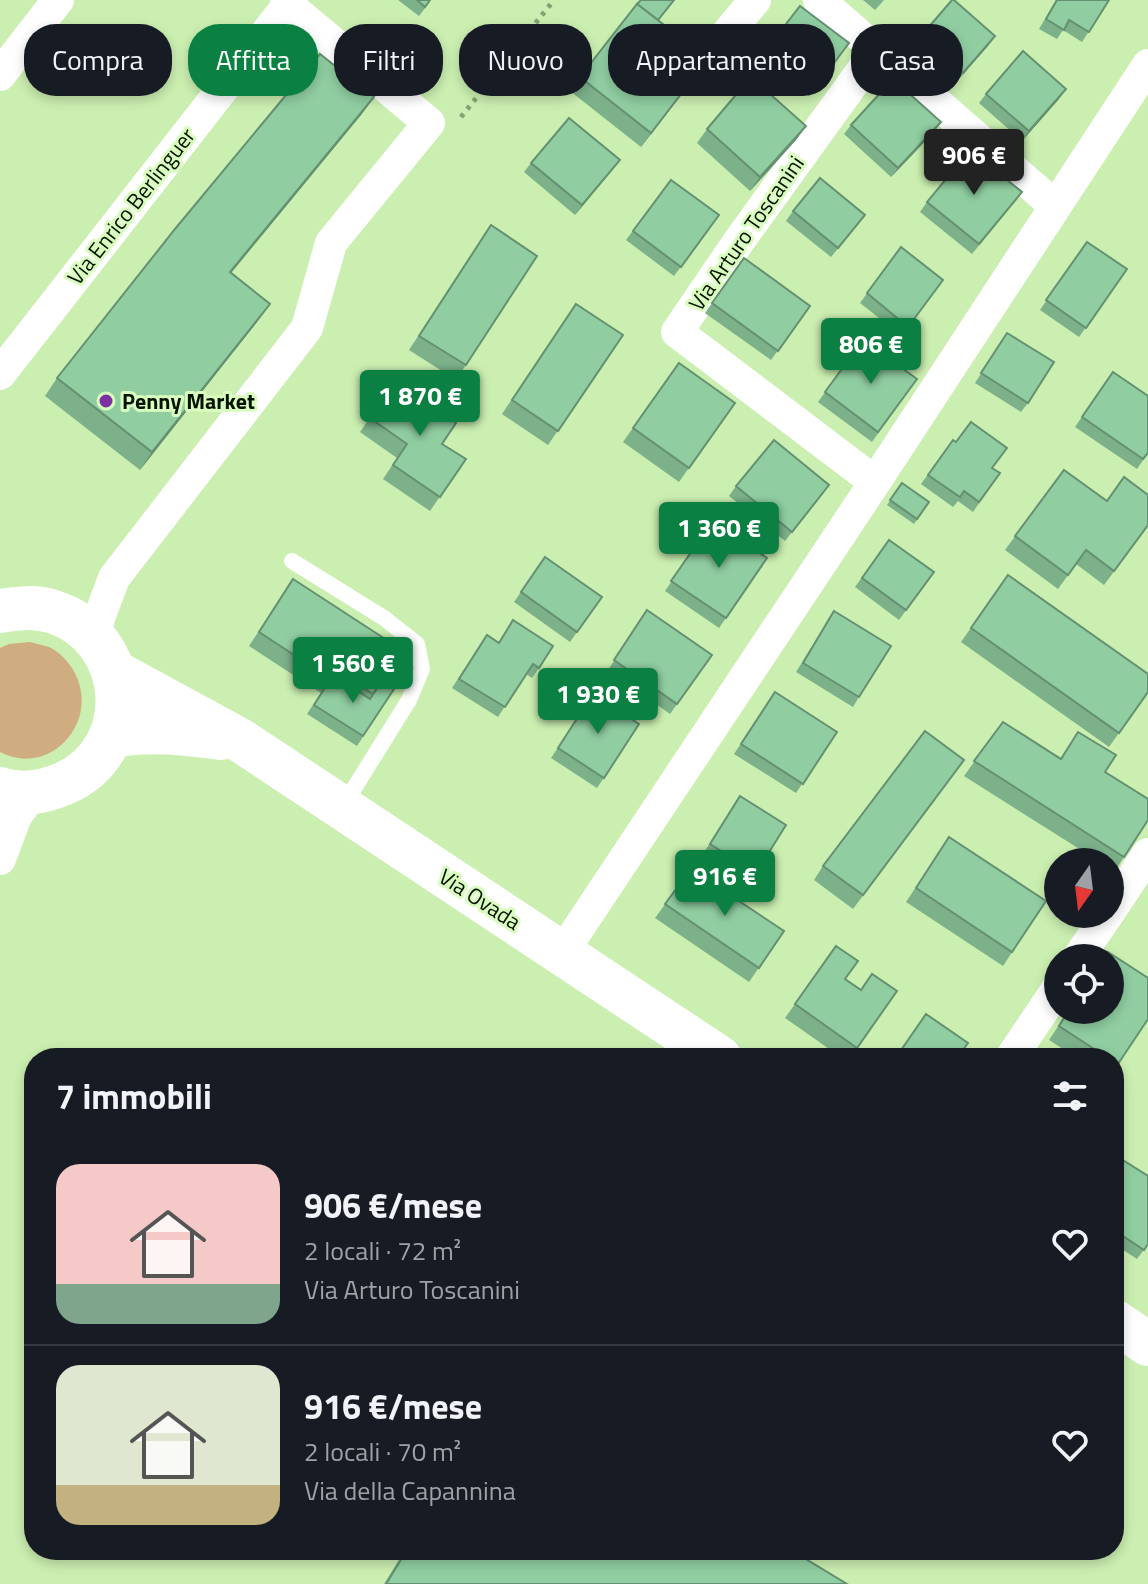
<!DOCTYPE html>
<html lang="it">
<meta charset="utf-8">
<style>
body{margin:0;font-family:"Titillium Web",sans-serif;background:#242831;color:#f1f3f6;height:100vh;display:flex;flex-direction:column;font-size:30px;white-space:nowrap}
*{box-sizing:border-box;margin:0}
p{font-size:26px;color:#9ea1a6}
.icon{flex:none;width:44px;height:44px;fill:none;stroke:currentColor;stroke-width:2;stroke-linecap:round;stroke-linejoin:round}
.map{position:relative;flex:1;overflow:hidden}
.drawer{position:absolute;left:24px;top:1048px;width:1100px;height:512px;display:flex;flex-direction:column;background:#171b24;border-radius:32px;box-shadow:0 4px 12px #0003}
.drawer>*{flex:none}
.hud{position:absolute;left:24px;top:24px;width:1100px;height:72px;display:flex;gap:16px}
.needle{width:52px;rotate:194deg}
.fabs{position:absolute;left:1044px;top:848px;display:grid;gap:16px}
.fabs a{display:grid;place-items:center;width:80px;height:80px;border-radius:50%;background:#171b24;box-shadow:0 4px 12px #0003;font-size:40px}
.price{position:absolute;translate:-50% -68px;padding:0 18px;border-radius:8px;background:#0b8043;color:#fff;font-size:26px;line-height:52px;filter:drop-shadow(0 2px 4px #0008)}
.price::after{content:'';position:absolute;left:50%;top:48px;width:24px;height:18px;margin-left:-12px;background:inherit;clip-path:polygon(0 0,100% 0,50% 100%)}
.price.on{background:#222;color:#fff}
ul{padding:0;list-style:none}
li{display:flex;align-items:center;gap:24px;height:200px;padding:0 32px}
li+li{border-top:2px solid #363941}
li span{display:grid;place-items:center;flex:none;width:224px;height:160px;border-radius:24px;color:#555}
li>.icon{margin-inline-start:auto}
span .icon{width:96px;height:96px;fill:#fffc;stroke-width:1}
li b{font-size:34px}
h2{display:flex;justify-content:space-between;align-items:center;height:96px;padding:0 32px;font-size:34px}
.tag{padding:0 28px;border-radius:32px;background:#171b24;box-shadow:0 4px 12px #0003;font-size:28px;line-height:72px}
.tag.on{background:#0b8043;color:#fff}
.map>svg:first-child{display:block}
.green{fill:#d0ad80}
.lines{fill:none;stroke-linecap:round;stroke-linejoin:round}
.path{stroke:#86a173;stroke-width:5;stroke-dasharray:4 6;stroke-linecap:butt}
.lane{stroke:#fff;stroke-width:16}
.street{stroke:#fff;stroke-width:32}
.primary{stroke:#fff;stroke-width:44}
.wall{fill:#7cb18a}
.shaded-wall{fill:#659071}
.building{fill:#90cea1;stroke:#659071;stroke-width:2}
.poi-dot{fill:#7c30a1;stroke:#d8fdbe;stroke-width:3}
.labels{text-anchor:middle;stroke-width:6;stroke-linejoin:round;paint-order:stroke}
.street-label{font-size:22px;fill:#061100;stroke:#d8fdbe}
.poi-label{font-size:22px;font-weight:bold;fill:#061100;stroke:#d8fdbe;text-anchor:start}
</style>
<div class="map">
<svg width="1148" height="1584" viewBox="0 0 1148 1584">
<rect width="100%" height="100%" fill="#cbefb1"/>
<path class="green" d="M 30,642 C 36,644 43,645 49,647 C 58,651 67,660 72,668 C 104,719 51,779 0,752 L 0,648 L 9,644 Z"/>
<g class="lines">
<path class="path" d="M 461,117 L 554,0"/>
<path class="lane" d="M 292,561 L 384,618 L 417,644 L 422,669 L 409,700 L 343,806"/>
<g class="street">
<path d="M 819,0 L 1055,206"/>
<path d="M 711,53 L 755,0"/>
<path d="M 0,75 L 58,0"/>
<path d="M 0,374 L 292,0"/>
<path d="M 875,482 L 677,332 L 739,241 L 877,50"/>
<path d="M 95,638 L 99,618 L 114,578 L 307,328 L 331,243 L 429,123 L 288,5 L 286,0"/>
<path d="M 0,859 L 16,816 L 34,792"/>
<path d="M 1110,911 L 1148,854"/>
<path d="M 562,953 L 875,482 L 1148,65"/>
<path d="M 1078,958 L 1108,914"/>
<path d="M 1011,1058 L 1058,988"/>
</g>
<g class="primary">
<path d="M 0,611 C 19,608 36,606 54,612 C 132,637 141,749 65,783 C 45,792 22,796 0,789"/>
<path d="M 113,671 L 240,740 L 720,1058"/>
<path d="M 111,736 C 149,729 184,733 221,738"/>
<path d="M 1114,1321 L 1148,1344"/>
</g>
</g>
<g class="wall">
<path d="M 398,0 L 431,0 L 419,16 Z"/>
<path d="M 863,0 L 884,0 L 875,10 Z"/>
<path d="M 1056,0 L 1109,0 L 1082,42 L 1063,30 L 1057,39 L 1039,29 Z"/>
<path d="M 800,6 L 849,43 L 809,96 L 760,60 Z"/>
<path d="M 658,20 L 698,73 L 641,147 L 570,91 L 580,77 Z"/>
<path d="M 921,36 L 988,46 L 956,82 L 914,45 Z"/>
<path d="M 986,94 L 1059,99 L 1022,141 L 979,103 Z"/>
<path d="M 374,97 L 361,115 L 231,273 L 257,322 L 140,470 L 45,396 L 57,378 Z"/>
<path d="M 851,125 L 934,132 L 891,177 L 844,134 Z"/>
<path d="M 806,126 L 796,140 L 750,191 L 697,143 L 707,129 Z"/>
<path d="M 620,160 L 575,215 L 524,172 L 531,163 Z"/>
<path d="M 671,180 L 719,215 L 674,276 L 626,240 Z"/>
<path d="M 1015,201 L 972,254 L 920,212 L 927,202 Z"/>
<path d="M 793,211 L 858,224 L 831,257 L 786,221 Z"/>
<path d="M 481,240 L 466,365 L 456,380 L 409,350 Z"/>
<path d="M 1087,242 L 1127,269 L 1079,337 L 1040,310 Z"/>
<path d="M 901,247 L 943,280 L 902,336 L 860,303 Z"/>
<path d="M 744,258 L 810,306 L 771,360 L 705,313 Z"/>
<path d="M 576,304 L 623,335 L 548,445 L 502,414 Z"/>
<path d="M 1007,333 L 1028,403 L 1021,412 L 975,383 Z"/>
<path d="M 863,340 L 917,379 L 872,442 L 818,402 Z"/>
<path d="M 679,363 L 735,403 L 679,482 L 623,442 Z"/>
<path d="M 1113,372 L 1148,453 L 1137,469 L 1075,427 Z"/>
<path d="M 395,381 L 442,444 L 466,459 L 430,511 L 383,479 L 397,458 L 360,432 Z"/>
<path d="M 953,440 L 1000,473 L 973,512 L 958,501 L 953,507 L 921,484 Z"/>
<path d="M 1064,470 L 1107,501 L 1148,526 L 1104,585 L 1076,564 L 1058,589 L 1005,550 Z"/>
<path d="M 902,483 L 929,502 L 914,524 L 887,505 Z"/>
<path d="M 736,486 L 822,495 L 785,541 L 729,496 Z"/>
<path d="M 713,521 L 767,558 L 719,628 L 665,591 Z"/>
<path d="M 889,540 L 934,572 L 899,620 L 855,587 Z"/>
<path d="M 545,557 L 602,597 L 570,642 L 514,602 Z"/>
<path d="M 1008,575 L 1148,692 L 1109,747 L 961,642 Z"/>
<path d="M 293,579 L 381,682 L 394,689 L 357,746 L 307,714 L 321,693 L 249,646 Z"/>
<path d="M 647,610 L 712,655 L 670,714 L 608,670 Z"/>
<path d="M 834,611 L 859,697 L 853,707 L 796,672 Z"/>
<path d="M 513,620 L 539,668 L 532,678 L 526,674 L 498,717 L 452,688 L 480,645 L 498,643 Z"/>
<path d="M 775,692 L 837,732 L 796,793 L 734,754 Z"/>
<path d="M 593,694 L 639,724 L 597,788 L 551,758 Z"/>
<path d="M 1003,722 L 1061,758 L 1078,732 L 1105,772 L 1124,857 L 1115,871 L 1110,868 L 1110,862 L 1100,862 L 964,776 Z"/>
<path d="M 964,760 L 853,909 L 814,880 L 823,866 Z"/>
<path d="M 740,796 L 756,873 L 749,882 L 703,854 Z"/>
<path d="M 949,837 L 1046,901 L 1003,966 L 906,902 Z"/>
<path d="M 691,869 L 784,931 L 749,982 L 655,918 Z"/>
<path d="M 836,946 L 845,979 L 861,990 L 897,991 L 850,1058 L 842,1058 L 785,1018 Z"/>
<path d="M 1069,1010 L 1148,1019 L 1114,1070 L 1114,1058 L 1077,1058 L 1049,1040 Z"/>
<path d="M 1114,1163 L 1148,1244 L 1137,1259 L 1114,1244 Z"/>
<path d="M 405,1550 L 791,1550 L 847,1584 L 384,1584 Z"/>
</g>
<g class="shaded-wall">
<path d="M 995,36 L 988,46 L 956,82 L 963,73 Z"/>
<path d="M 708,59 L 698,73 L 641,147 L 651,133 Z"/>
<path d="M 1066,89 L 1059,99 L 1022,141 L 1029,131 Z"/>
<path d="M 374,97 L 361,115 L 217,290 L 230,272 Z"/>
<path d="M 941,122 L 934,132 L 891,177 L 898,168 Z"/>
<path d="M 806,126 L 796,140 L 750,191 L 760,177 Z"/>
<path d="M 620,160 L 613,169 L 575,215 L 582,205 Z"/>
<path d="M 270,304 L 257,322 L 140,470 L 152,452 Z"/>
</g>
<g class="building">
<path d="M 417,0 L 430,0 L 425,7 Z"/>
<path d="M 641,0 L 674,0 L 658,20 L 637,4 Z"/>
<path d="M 952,0 L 954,0 L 995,36 L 963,73 L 921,36 Z"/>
<path d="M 1057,0 L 1109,0 L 1089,32 L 1069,20 L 1064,30 L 1046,19 Z"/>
<path d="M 637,4 L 708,59 L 651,133 L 580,77 Z"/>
<path d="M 800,6 L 849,43 L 816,87 L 766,50 Z"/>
<path d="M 1023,51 L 1066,89 L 1029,131 L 986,94 Z"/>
<path d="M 320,54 L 374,97 L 230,272 L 270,304 L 152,452 L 57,378 L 175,229 Z"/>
<path d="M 751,77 L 806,126 L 760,177 L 707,129 Z"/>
<path d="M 893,79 L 941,122 L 898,168 L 851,125 Z"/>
<path d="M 569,118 L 620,160 L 582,205 L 531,163 Z"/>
<path d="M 970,150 L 1022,192 L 979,244 L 927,202 Z"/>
<path d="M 820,178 L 865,215 L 838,248 L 793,211 Z"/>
<path d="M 671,180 L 719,215 L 681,267 L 633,231 Z"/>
<path d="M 491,225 L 537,256 L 466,365 L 419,336 Z"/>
<path d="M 1087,242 L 1127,269 L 1086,328 L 1046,300 Z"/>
<path d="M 901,247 L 943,280 L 908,327 L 867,293 Z"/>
<path d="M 744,258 L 810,306 L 778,351 L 712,303 Z"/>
<path d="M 576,304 L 623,335 L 558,431 L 512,400 Z"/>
<path d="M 1007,333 L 1054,362 L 1028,403 L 981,373 Z"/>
<path d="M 863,340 L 917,379 L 878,432 L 825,392 Z"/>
<path d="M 679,363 L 735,403 L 689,468 L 633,428 Z"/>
<path d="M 1113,372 L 1148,396 L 1148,453 L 1143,459 L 1082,417 Z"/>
<path d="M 395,381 L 456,423 L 442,444 L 466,459 L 440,497 L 393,465 L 407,444 L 370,418 Z"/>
<path d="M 971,422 L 1007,448 L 992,468 L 1000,473 L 979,502 L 964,491 L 960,497 L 928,475 L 953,440 L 956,442 Z"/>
<path d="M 774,440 L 829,485 L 792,532 L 736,486 Z"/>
<path d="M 1064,470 L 1107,501 L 1124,477 L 1148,495 L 1148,525 L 1114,571 L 1086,550 L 1068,575 L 1015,536 Z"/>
<path d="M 902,483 L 929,502 L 917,519 L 890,500 Z"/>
<path d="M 713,521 L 767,558 L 726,618 L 671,581 Z"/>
<path d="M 889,540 L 934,572 L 906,610 L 862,578 Z"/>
<path d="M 545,557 L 602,597 L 577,632 L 521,592 Z"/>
<path d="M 1008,575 L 1148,674 L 1148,692 L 1119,733 L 971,628 Z"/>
<path d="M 293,579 L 402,650 L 373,694 L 340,672 L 334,681 L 259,632 Z"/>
<path d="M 647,610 L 712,655 L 677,704 L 614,660 Z"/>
<path d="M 834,611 L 891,646 L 859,697 L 803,663 Z"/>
<path d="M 513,620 L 553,646 L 539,668 L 533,664 L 505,707 L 459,679 L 487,635 L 499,643 Z"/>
<path d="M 337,677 L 370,699 L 381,682 L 394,689 L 363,736 L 314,705 L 328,683 L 331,686 Z"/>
<path d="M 775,692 L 837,732 L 803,784 L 741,744 Z"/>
<path d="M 593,694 L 639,724 L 604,778 L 558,748 Z"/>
<path d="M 1003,722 L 1061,759 L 1078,732 L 1116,755 L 1105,772 L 1148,799 L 1148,820 L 1124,857 L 974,761 Z"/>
<path d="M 925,731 L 964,760 L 863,895 L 823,866 Z"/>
<path d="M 740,796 L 786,825 L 756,873 L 710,844 Z"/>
<path d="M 949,837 L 1046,901 L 1012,952 L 916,888 Z"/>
<path d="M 691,869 L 784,931 L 759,968 L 665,904 Z"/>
<path d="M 836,946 L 858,961 L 845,979 L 861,990 L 872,974 L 897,991 L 857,1048 L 795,1004 Z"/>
<path d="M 1108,952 L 1148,978 L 1148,1019 L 1118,1064 L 1114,1062 L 1114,1058 L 1108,1058 L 1059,1026 L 1069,1010 L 1110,1010 L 1110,958 L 1104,958 Z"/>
<path d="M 926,1014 L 968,1043 L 957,1058 L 900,1058 L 897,1056 Z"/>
<path d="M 1118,1157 L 1148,1176 L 1148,1244 L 1144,1250 L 1114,1230 L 1114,1163 Z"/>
<path d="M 407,1550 L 791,1550 L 847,1584 L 386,1584 Z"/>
</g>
<circle class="poi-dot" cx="106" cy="401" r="8"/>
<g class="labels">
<g class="street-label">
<text transform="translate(131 206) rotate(-52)" y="8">Via Enrico Berlinguer</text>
<text transform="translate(746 233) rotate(-55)" y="8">Via Arturo Toscanini</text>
<text transform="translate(480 899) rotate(33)" y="8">Via Ovada</text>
</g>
<g class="poi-label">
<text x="122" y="409">Penny Market</text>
</g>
</g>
</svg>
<div class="fabs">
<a><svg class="needle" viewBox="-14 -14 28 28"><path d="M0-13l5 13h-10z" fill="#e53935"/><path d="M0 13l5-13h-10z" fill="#9ea1a6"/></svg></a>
<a><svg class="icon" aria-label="locate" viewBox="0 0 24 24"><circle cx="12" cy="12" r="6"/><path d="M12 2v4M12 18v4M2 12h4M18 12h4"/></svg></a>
</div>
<b class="price on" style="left:974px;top:197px">906 €</b>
<b class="price" style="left:871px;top:386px">806 €</b>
<b class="price" style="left:420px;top:438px">1 870 €</b>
<b class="price" style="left:719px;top:570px">1 360 €</b>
<b class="price" style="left:353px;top:705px">1 560 €</b>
<b class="price" style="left:598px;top:736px">1 930 €</b>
<b class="price" style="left:725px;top:918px">916 €</b>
<div class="hud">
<a class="tag">Compra</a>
<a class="tag on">Affitta</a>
<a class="tag">Filtri</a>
<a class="tag">Nuovo</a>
<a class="tag">Appartamento</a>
<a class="tag">Casa</a>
</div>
<section class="drawer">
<h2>7 immobili<svg class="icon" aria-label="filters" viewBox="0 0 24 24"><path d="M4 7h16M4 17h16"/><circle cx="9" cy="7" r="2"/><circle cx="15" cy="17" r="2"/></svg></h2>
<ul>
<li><span style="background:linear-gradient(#f6c9c9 75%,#7fa58c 0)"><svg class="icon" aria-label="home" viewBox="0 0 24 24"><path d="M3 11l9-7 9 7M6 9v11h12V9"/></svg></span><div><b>906 €/mese</b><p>2 locali · 72 m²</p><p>Via Arturo Toscanini</p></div><svg class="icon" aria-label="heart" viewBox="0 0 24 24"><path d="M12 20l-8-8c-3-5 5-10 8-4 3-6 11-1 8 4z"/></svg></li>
<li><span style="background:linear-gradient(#dfe7d0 75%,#c2b280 0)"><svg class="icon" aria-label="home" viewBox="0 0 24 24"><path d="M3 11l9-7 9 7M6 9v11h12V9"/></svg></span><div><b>916 €/mese</b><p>2 locali · 70 m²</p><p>Via della Capannina</p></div><svg class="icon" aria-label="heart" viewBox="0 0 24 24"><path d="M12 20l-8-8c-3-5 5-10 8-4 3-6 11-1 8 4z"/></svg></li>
</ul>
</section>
</div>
